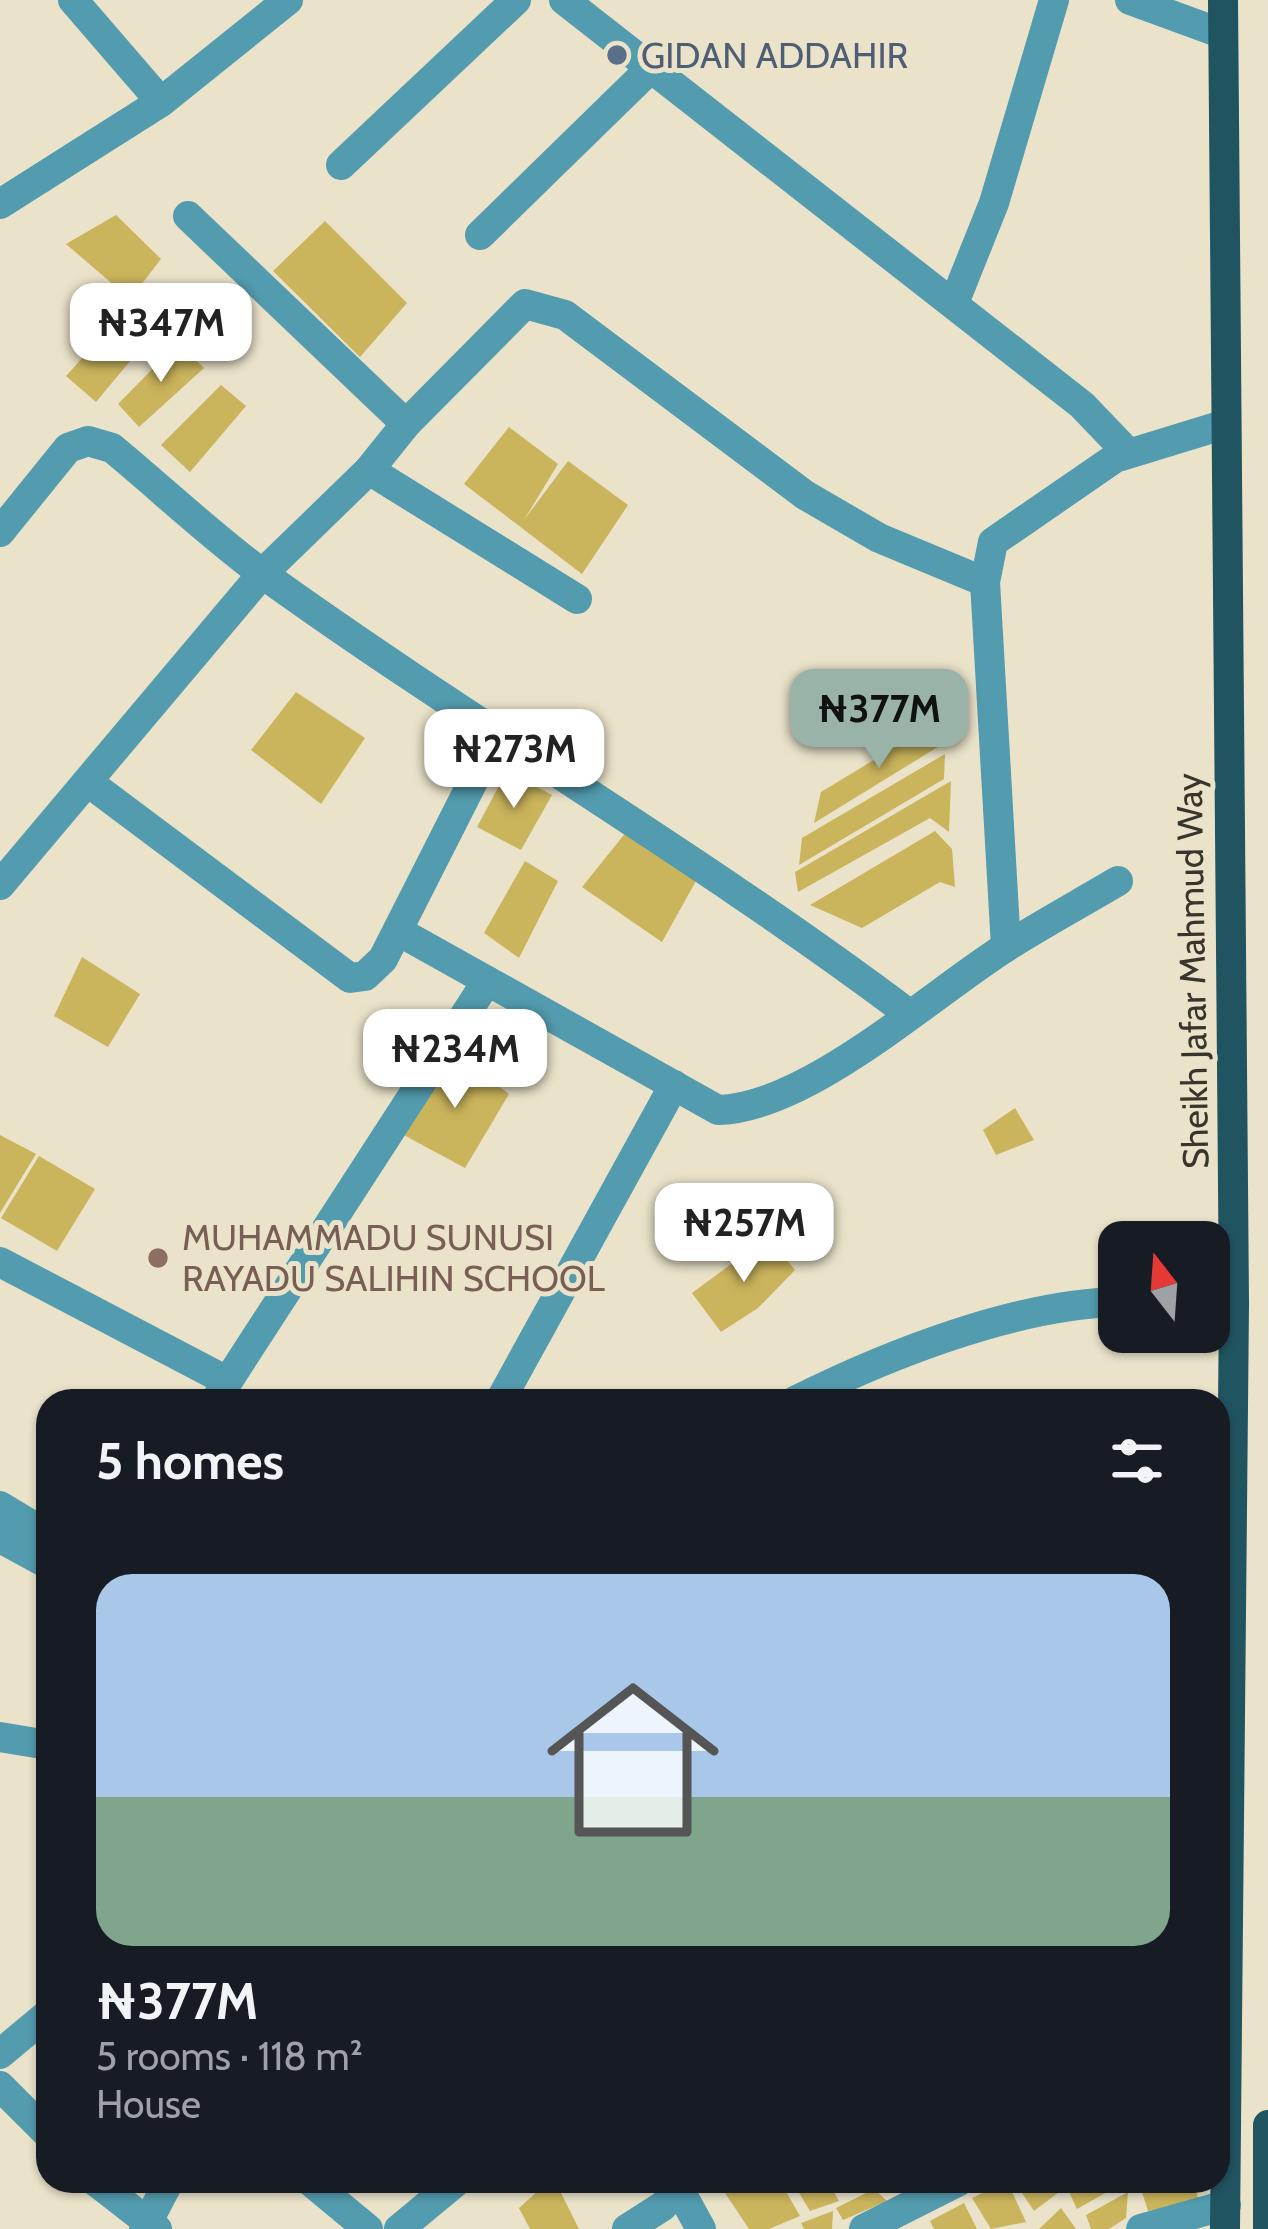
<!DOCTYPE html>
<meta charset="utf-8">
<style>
body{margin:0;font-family:Cabin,sans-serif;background:#242831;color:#f1f3f6;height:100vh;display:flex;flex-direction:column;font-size:45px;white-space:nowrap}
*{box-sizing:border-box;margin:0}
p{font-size:39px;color:#9ea1a6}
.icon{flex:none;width:66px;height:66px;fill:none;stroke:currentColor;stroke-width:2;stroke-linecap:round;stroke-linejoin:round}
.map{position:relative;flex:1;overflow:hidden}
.panel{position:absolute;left:36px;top:1389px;width:1194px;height:804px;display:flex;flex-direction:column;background:#171b24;border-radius:36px;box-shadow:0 3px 9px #0004}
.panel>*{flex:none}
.needle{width:78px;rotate:343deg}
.tools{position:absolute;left:1098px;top:1221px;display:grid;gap:24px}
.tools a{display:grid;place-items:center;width:132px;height:132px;border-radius:24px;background:#171b24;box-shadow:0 3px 9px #0004;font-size:60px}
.price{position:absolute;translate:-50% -102px;padding:0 27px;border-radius:24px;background:#fff;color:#222;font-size:39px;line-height:78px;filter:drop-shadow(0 3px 6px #0008)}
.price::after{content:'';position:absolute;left:50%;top:72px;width:36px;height:27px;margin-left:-18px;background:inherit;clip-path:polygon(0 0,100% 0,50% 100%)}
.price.active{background:#9ab3a9;color:#111}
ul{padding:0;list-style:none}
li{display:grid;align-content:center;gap:24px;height:636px;padding:0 60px}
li+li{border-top:3px solid #363941}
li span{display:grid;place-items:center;height:372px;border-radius:36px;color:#555}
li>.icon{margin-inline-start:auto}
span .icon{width:216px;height:216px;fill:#fffc;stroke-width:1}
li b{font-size:51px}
h2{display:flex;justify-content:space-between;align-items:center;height:144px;padding:0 60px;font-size:51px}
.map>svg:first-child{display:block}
.building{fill:#cab45c}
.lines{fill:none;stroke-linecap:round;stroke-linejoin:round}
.minor{stroke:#539bae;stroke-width:30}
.major{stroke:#205461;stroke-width:30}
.service-dot{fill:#5c6f8a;stroke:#eae3ca;stroke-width:4.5}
.education-dot{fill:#8d6e63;stroke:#eae3ca;stroke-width:4.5}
.labels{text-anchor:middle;stroke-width:10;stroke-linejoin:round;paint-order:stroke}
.service-label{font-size:36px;fill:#4e5e75;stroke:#eae3ca;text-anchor:start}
.street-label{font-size:36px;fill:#38362c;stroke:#eae3ca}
.education-label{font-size:36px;fill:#785e54;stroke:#eae3ca;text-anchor:start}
</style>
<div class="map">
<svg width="1268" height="2229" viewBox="0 0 1268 2229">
<rect width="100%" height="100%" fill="#eae3ca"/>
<g class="building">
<path d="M 116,215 L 161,259 L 130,299 L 66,244 Z"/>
<path d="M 325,221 L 407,303 L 360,357 L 273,271 Z"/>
<path d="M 125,311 L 156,330 L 96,402 L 66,376 Z"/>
<path d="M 178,343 L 204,368 L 139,427 L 118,404 Z"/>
<path d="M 221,385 L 246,406 L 190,472 L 161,445 Z"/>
<path d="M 509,427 L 558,464 L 524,520 L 568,461 L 628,505 L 582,574 L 464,484 Z"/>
<path d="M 296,692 L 365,738 L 321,804 L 251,750 Z"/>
<path d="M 935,723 L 946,742 L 814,823 L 821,792 Z"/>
<path d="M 945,754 L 944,779 L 799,865 L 802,838 Z"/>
<path d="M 507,771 L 552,795 L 521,850 L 477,827 Z"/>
<path d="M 951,781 L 949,832 L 930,818 L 798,892 L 795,872 Z"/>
<path d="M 627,831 L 696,881 L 662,942 L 582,887 Z"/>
<path d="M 935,831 L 952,849 L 955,887 L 940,882 L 862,928 L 810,905 Z"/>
<path d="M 525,861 L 558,881 L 519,958 L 484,933 Z"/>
<path d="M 82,957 L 140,994 L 108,1047 L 54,1016 Z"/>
<path d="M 450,1049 L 509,1094 L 465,1168 L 400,1133 Z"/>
<path d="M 1015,1108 L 1034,1140 L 996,1155 L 983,1130 Z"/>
<path d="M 0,1135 L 36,1154 L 0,1213 Z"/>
<path d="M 39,1156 L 95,1189 L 57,1251 L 1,1218 Z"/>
<path d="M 768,1237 L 795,1270 L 758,1308 L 721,1332 L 692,1293 Z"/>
<path d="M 549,2181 L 555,2181 L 579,2229 L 530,2229 L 519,2208 Z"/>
<path d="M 743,2181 L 780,2181 L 800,2216 L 769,2229 L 749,2229 L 725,2193 Z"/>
<path d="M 792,2181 L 828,2181 L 839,2201 L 810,2211 Z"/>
<path d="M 1007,2181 L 1026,2222 L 991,2229 L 972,2198 Z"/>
<path d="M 1014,2181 L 1058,2181 L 1063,2189 L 1034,2211 Z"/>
<path d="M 1064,2181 L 1115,2181 L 1116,2187 L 1077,2209 Z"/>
<path d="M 1173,2181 L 1194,2181 L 1199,2203 L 1148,2211 L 1142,2192 Z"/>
<path d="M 874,2189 L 887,2201 L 843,2220 L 836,2208 Z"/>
<path d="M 1128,2192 L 1126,2218 L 1109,2229 L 1091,2229 L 1086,2215 Z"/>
<path d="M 964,2203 L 977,2229 L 934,2229 L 930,2221 Z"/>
<path d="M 1061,2208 L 1076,2229 L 1039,2229 Z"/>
<path d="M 833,2211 L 832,2229 L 804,2229 L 801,2223 Z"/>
</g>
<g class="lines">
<g class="minor">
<path d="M 73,0 L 161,102"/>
<path d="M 564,0 L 1082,405 L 1128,453"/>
<path d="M 1130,0 L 1223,34"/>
<path d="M 341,165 L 516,0"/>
<path d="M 0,204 L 161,102 L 288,0"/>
<path d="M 188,216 L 406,424"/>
<path d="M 480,235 L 651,68"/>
<path d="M 954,303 L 994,203 L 1054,0"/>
<path d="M 369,470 L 577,599"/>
<path d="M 0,532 L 68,448 L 88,441 L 112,448 C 163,490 213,538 267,577 C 477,728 702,858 909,1014"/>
<path d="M 88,782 L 350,978 L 365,976 L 383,959 L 496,736"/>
<path d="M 0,885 L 262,574 L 369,470 L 406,424 L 525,304 L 565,315 L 805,495 L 879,538 L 985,582"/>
<path d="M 398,931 L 718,1110 C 807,1108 929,996 1006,947 C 1042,924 1081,903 1118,881"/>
<path d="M 1006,947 L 985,582 L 993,542 L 1115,458 L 1226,424"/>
<path d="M 0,1262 L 227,1381"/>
<path d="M 1209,1303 L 1234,1304"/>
<path d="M 215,1401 L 487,981"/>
<path d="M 500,1401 L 674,1085"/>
<path d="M 795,1401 C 887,1355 1016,1304 1119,1302"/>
<path d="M 0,1506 L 48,1535"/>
<path d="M 0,1538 L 48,1564"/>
<path d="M 0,1737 L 48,1745"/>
<path d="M 0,2054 L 48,2014"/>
<path d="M 0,2086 L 48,2134"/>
<path d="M 95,2181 L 157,2229"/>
<path d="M 310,2181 L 368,2229"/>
<path d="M 679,2189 L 701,2229"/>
<path d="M 144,2229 L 169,2181"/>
<path d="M 399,2229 L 457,2181"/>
<path d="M 627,2229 L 663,2206 L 683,2181"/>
<path d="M 864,2229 L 959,2181"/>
<path d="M 1141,2229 L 1226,2205"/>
</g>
<g class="major">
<path d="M 1223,0 L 1234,1304 L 1225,2229"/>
<path d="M 1268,2229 L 1268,2125"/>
</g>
</g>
<circle class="service-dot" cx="617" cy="55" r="12"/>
<circle class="education-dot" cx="158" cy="1258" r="12"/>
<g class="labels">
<g class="service-label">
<text x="641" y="68">GIDAN ADDAHIR</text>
</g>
<g class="street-label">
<text transform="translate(1192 971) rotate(-91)" y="13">Sheikh Jafar Mahmud Way</text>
</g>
<g class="education-label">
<text x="182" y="1250">MUHAMMADU SUNUSI<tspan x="182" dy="41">RAYADU SALIHIN SCHOOL</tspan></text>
</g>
</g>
</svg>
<div class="tools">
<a><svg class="needle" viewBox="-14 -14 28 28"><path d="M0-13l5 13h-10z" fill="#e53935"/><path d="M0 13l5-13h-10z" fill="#9ea1a6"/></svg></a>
</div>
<b class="price" style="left:161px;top:385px">₦347M</b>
<b class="price active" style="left:879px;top:771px">₦377M</b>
<b class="price" style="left:514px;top:811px">₦273M</b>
<b class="price" style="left:455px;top:1111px">₦234M</b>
<b class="price" style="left:744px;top:1285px">₦257M</b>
<section class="panel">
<h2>5 homes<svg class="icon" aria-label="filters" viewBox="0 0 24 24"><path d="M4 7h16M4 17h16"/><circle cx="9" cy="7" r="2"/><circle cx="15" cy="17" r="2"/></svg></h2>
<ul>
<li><span style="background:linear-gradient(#a9c7e8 60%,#7fa58c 0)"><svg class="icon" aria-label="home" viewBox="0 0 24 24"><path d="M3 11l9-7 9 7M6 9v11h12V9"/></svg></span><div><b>₦377M</b><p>5 rooms · 118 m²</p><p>House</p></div></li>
</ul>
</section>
</div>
